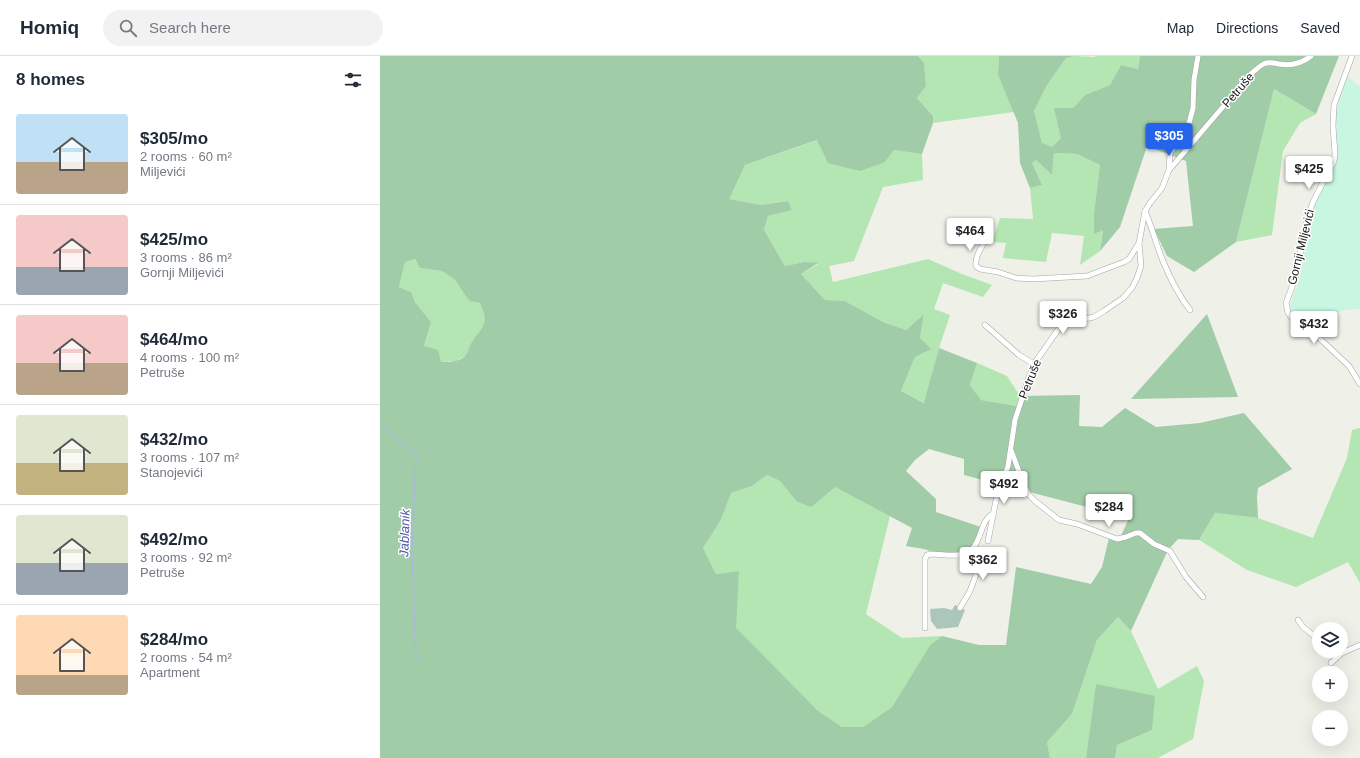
<!DOCTYPE html>
<meta charset="utf-8">
<style>
body{margin:0;font-family:Helvetica,sans-serif;background:#f2f2f3;color:#1f2937;height:100vh;display:flex;flex-direction:column;font-size:15px;white-space:nowrap}
*{box-sizing:border-box;margin:0}
p{font-size:13px;color:#747a83}
.icon{flex:none;width:22px;height:22px;fill:none;stroke:currentColor;stroke-width:2;stroke-linecap:round;stroke-linejoin:round}
.map{position:relative;flex:1;overflow:hidden}
.panel{display:flex;flex-direction:column;background:#fff;width:380px}
.panel>*{flex:none}
.controls{position:absolute;left:932px;top:566px;display:grid;gap:8px}
.controls a{display:grid;place-items:center;width:36px;height:36px;border-radius:50%;background:#fff;box-shadow:0 4px 16px #0002;font-size:20px}
.price{position:absolute;translate:-50% -34px;padding:0 9px;border-radius:4px;background:#fff;color:#222;font-size:13px;line-height:26px;filter:drop-shadow(0 1px 2px #0008)}
.price::after{content:'';position:absolute;left:50%;top:24px;width:12px;height:9px;margin-left:-6px;background:inherit;clip-path:polygon(0 0,100% 0,50% 100%)}
.price.current{background:#2563eb;color:#fff}
ul{padding:0;list-style:none}
li{display:flex;align-items:center;gap:12px;height:100px;padding:0 16px}
li+li{border-top:1px solid #e0e1e3}
li span{display:grid;place-items:center;flex:none;width:112px;height:80px;border-radius:4px;color:#555}
li>.icon{margin-inline-start:auto}
span .icon{width:48px;height:48px;fill:#fffc;stroke-width:1}
li b{font-size:17px}
h2{display:flex;justify-content:space-between;align-items:center;height:48px;padding:0 16px;font-size:17px}
header{display:flex;align-items:center;gap:24px;box-sizing:border-box;height:56px;padding:0 20px;background:#fff;border-bottom:1px solid #e0e1e3}
header strong{font-size:19px}
nav{display:flex;gap:22px;margin-inline-start:auto;font-size:14px}
.search{width:280px;height:36px;background:#f2f2f3;display:flex;align-items:center;gap:10px;box-sizing:border-box;padding:0 14px;border-radius:22px;color:#747a83;font-size:15px}
main{display:flex;flex:1;min-height:0}
.map>svg:first-child{display:block}
.grass{fill:#b3e6b2}
.forest{fill:#a0cca7;fill-rule:evenodd}
.cemetery{fill:#abc7bc}
.park{fill:#c9f6e1}
.lines{fill:none;stroke-linecap:round;stroke-linejoin:round}
.stream{stroke:#acbada;stroke-width:1.5}
.street-casing{stroke:#a4a4a4;stroke-width:6}
.street{stroke:#fff;stroke-width:5}
.labels{text-anchor:middle;stroke-width:3;stroke-linejoin:round;paint-order:stroke}
.street-label{font-size:12px;fill:#202020;stroke:#fff}
.water-label{font-size:13px;font-style:italic;fill:#5356aa;stroke:#fff}
</style>
<header>
<strong>Homiq</strong>
<div class="search"><svg class="icon" aria-label="search" viewBox="0 0 24 24"><circle cx="10" cy="10" r="6"/><path d="M15 15l6 6"/></svg>Search here</div>
<nav><a>Map</a><a>Directions</a><a>Saved</a></nav>
</header>
<main>
<section class="panel">
<h2>8 homes<svg class="icon" aria-label="filters" viewBox="0 0 24 24"><path d="M4 7h16M4 17h16"/><circle cx="9" cy="7" r="2"/><circle cx="15" cy="17" r="2"/></svg></h2>
<ul>
<li><span style="background:linear-gradient(#bfe0f5 60%,#b9a48a 0)"><svg class="icon" aria-label="home" viewBox="0 0 24 24"><path d="M3 11l9-7 9 7M6 9v11h12V9"/></svg></span><div><b>$305/mo</b><p>2 rooms · 60 m²</p><p>Miljevići</p></div></li>
<li><span style="background:linear-gradient(#f6c9c9 65%,#9aa5b1 0)"><svg class="icon" aria-label="home" viewBox="0 0 24 24"><path d="M3 11l9-7 9 7M6 9v11h12V9"/></svg></span><div><b>$425/mo</b><p>3 rooms · 86 m²</p><p>Gornji Miljevići</p></div></li>
<li><span style="background:linear-gradient(#f6c9c9 60%,#b9a48a 0)"><svg class="icon" aria-label="home" viewBox="0 0 24 24"><path d="M3 11l9-7 9 7M6 9v11h12V9"/></svg></span><div><b>$464/mo</b><p>4 rooms · 100 m²</p><p>Petruše</p></div></li>
<li><span style="background:linear-gradient(#dfe7d0 60%,#c2b280 0)"><svg class="icon" aria-label="home" viewBox="0 0 24 24"><path d="M3 11l9-7 9 7M6 9v11h12V9"/></svg></span><div><b>$432/mo</b><p>3 rooms · 107 m²</p><p>Stanojevići</p></div></li>
<li><span style="background:linear-gradient(#dfe7d0 60%,#9aa5b1 0)"><svg class="icon" aria-label="home" viewBox="0 0 24 24"><path d="M3 11l9-7 9 7M6 9v11h12V9"/></svg></span><div><b>$492/mo</b><p>3 rooms · 92 m²</p><p>Petruše</p></div></li>
<li><span style="background:linear-gradient(#ffd9b3 75%,#b9a48a 0)"><svg class="icon" aria-label="home" viewBox="0 0 24 24"><path d="M3 11l9-7 9 7M6 9v11h12V9"/></svg></span><div><b>$284/mo</b><p>2 rooms · 54 m²</p><p>Apartment</p></div></li>
</ul>
</section>
<div class="map">
<svg width="980" height="702" viewBox="0 0 980 702">
<rect width="100%" height="100%" fill="#eff0e8"/>
<g class="grass">
<path d="M 538,0 L 619,0 L 618,19 L 634,56 L 553,67 L 553,60 L 537,42 L 546,30 L 544,7 Z"/>
<path d="M 694,0 L 715,1 L 715,0 L 760,0 L 758,13 L 741,9 L 730,29 L 705,39 L 693,52 L 681,82 L 672,91 L 662,88 L 654,55 L 667,29 L 686,2 Z"/>
<path d="M 894,33 L 936,58 L 920,67 L 903,95 L 892,179 L 856,186 Z"/>
<path d="M 438,84 L 505,106 L 514,94 L 542,98 L 543,124 L 503,131 L 474,205 L 449,210 L 453,226 L 548,203 L 582,218 L 612,229 L 603,241 L 563,227 L 554,253 L 570,259 L 559,292 L 545,347 L 521,335 L 535,301 L 540,282 L 544,258 L 526,274 L 503,266 L 465,245 L 445,244 L 421,218 L 438,208 L 424,206 L 405,210 L 384,174 L 388,160 L 412,154 L 408,145 L 381,149 L 348,143 L 365,109 Z"/>
<path d="M 674,97 L 697,98 L 720,109 L 714,157 L 714,177 L 723,173 L 720,195 L 700,209 L 704,180 L 672,177 L 666,206 L 623,202 L 626,187 L 612,186 L 620,162 L 653,163 L 650,132 L 662,129 L 652,107 L 656,104 L 672,119 Z"/>
<path d="M 35,203 L 40,212 L 62,215 L 75,224 L 83,236 L 100,247 L 105,257 L 105,267 L 91,288 L 85,300 L 76,305 L 61,306 L 44,290 L 51,266 L 35,246 L 31,236 L 19,231 L 25,206 Z"/>
<path d="M 597,307 L 627,320 L 640,340 L 638,350 L 601,344 L 590,329 Z"/>
<path d="M 980,372 L 980,527 L 968,506 L 916,531 L 867,514 L 819,484 L 835,457 L 878,462 L 933,482 L 967,402 L 972,374 Z"/>
<path d="M 387,419 L 400,425 L 416,445 L 455,431 L 510,460 L 486,558 L 522,582 L 562,580 L 550,589 L 512,651 L 483,671 L 462,671 L 437,654 L 354,576 L 359,515 L 336,518 L 323,492 L 341,464 L 351,437 L 372,430 Z"/>
<path d="M 738,561 L 751,575 L 778,633 L 817,610 L 824,625 L 813,683 L 778,702 L 735,702 L 737,689 L 772,674 L 716,629 L 706,702 L 670,702 L 667,686 L 692,658 L 717,584 Z"/>
</g>
<g class="forest">
<path d="M 0,0 L 538,0 L 544,7 L 546,30 L 537,42 L 553,60 L 553,67 L 542,98 L 514,94 L 505,106 L 480,115 L 448,107 L 437,84 L 365,109 L 349,143 L 381,149 L 408,145 L 412,154 L 388,160 L 384,174 L 405,210 L 424,206 L 438,207 L 421,218 L 445,244 L 465,245 L 503,266 L 526,274 L 544,258 L 540,282 L 551,293 L 535,301 L 521,335 L 544,347 L 559,292 L 597,307 L 590,329 L 601,344 L 637,350 L 640,340 L 700,339 L 699,370 L 722,371 L 745,352 L 776,371 L 820,367 L 864,357 L 912,413 L 878,432 L 877,441 L 878,462 L 835,457 L 819,484 L 798,483 L 788,494 L 751,575 L 738,561 L 717,584 L 692,658 L 667,686 L 670,702 L 0,702 ZM 35,203 L 40,212 L 62,215 L 75,224 L 83,236 L 90,245 L 100,247 C 110,268 103,269 92,286 C 89,290 88,296 85,300 C 79,306 69,306 61,306 L 58,294 L 44,290 L 51,266 L 35,246 L 31,236 L 19,231 L 25,206 ZM 549,393 L 584,403 L 584,419 L 749,462 L 741,480 L 729,482 L 722,511 L 711,528 L 636,511 L 626,589 L 599,589 L 562,580 L 550,589 L 512,651 L 483,671 L 462,671 L 437,654 L 356,572 L 359,515 L 336,518 L 323,492 L 341,464 L 351,437 L 372,430 L 387,419 L 400,425 L 416,445 L 431,451 L 455,431 L 532,472 L 526,490 L 544,493 L 554,496 L 587,496 L 594,488 L 601,471 L 556,456 L 556,443 L 526,415 L 535,404 Z"/>
<path d="M 619,0 L 694,0 L 686,2 L 667,29 L 654,55 L 662,87 L 672,91 L 681,82 L 674,52 L 693,52 L 705,39 L 730,29 L 741,9 L 758,13 L 760,0 L 959,0 L 936,58 L 894,33 L 856,186 L 814,216 L 787,200 L 774,173 L 813,170 L 806,105 L 767,90 L 740,171 L 720,195 L 723,174 L 714,178 L 714,157 L 720,109 L 697,98 L 674,97 L 672,119 L 656,104 L 652,107 L 662,129 L 650,132 L 640,107 L 638,67 L 618,19 Z"/>
<path d="M 827,258 L 858,341 L 751,343 Z"/>
<path d="M 716,628 L 775,640 L 772,674 L 737,689 L 735,702 L 706,702 Z"/>
</g>
<path class="cemetery" d="M 575,549 L 585,554 L 578,571 L 557,573 L 551,565 L 550,553 L 564,552 L 572,554 Z"/>
<path class="park" d="M 968,20 L 977,29 L 980,30 L 980,253 C 970,253 961,255 951,257 C 939,259 929,259 917,264 L 912,258 L 910,249 L 920,222 L 924,187 L 931,158 L 939,139 L 948,124 L 957,102 L 956,57 L 961,37 Z"/>
<g class="lines">
<path class="stream" d="M 0,369 L 36,398 L 32,495 L 36,603"/>
<defs>
<g id="street">
<path d="M 972,0 L 954,49 L 953,70 L 955,98 L 954,105 L 933,146 L 928,160 L 915,223 L 906,247 L 908,257 L 912,262 L 936,279 L 969,310 L 980,328"/>
<path d="M 789,114 L 871,18 C 876,14 880,9 886,7 C 890,6 894,7 899,8 C 911,10 921,8 931,0"/>
<path d="M 765,155 C 772,171 776,188 783,205 C 790,222 799,240 810,254"/>
<path d="M 610,173 C 607,186 594,198 596,210 L 600,213 L 618,216 L 636,222 L 653,223 L 707,220 L 744,206 L 749,203 L 759,187"/>
<path d="M 605,269 L 639,299 L 654,308"/>
<path d="M 631,394 L 641,421 L 648,438 L 655,445 L 679,464 L 697,468 L 737,483 L 746,481 L 756,477 L 760,477 L 774,488 L 790,495 L 806,521 L 823,541"/>
<path d="M 608,485 L 616,444 L 628,410 L 635,364 L 649,321 L 654,308 L 682,268 L 714,261 L 724,255 L 743,242 L 752,232 L 757,222 L 761,210 L 759,187 L 765,155 L 770,147 L 782,132 L 789,114 L 790,97 L 794,90 L 808,71 L 813,52 L 814,24 L 818,0"/>
<path d="M 580,552 L 590,535 L 597,516 L 593,492"/>
<path d="M 918,564 L 923,571 L 939,584"/>
<path d="M 545,572 L 545,503 L 547,499 L 551,498 C 562,498 575,501 585,498 C 602,492 599,464 613,458"/>
<path d="M 951,607 L 962,597 L 980,589"/>
</g>
</defs>
<use href="#street" class="street-casing"/>
<use href="#street" class="street"/>
</g>
<g class="labels">
<g class="street-label">
<text transform="translate(858 34) rotate(-49)" y="4">Petruše</text>
<text transform="translate(921 191) rotate(-76)" y="4">Gornji Miljevići</text>
<text transform="translate(650 323) rotate(-68)" y="4">Petruše</text>
</g>
<g class="water-label">
<text transform="translate(24 477) rotate(-88)" y="5">Jablanik</text>
</g>
</g>
</svg>
<div class="controls">
<a><svg class="icon" aria-label="layers" viewBox="0 0 24 24"><path d="M12 4l9 5-9 5-9-5zM3 14l9 5 9-5"/></svg></a>
<a>+</a>
<a>−</a>
</div>
<b class="price current" style="left:789px;top:101px">$305</b>
<b class="price" style="left:929px;top:134px">$425</b>
<b class="price" style="left:590px;top:196px">$464</b>
<b class="price" style="left:683px;top:279px">$326</b>
<b class="price" style="left:934px;top:289px">$432</b>
<b class="price" style="left:624px;top:449px">$492</b>
<b class="price" style="left:729px;top:472px">$284</b>
<b class="price" style="left:603px;top:525px">$362</b>
</div>
</main>
